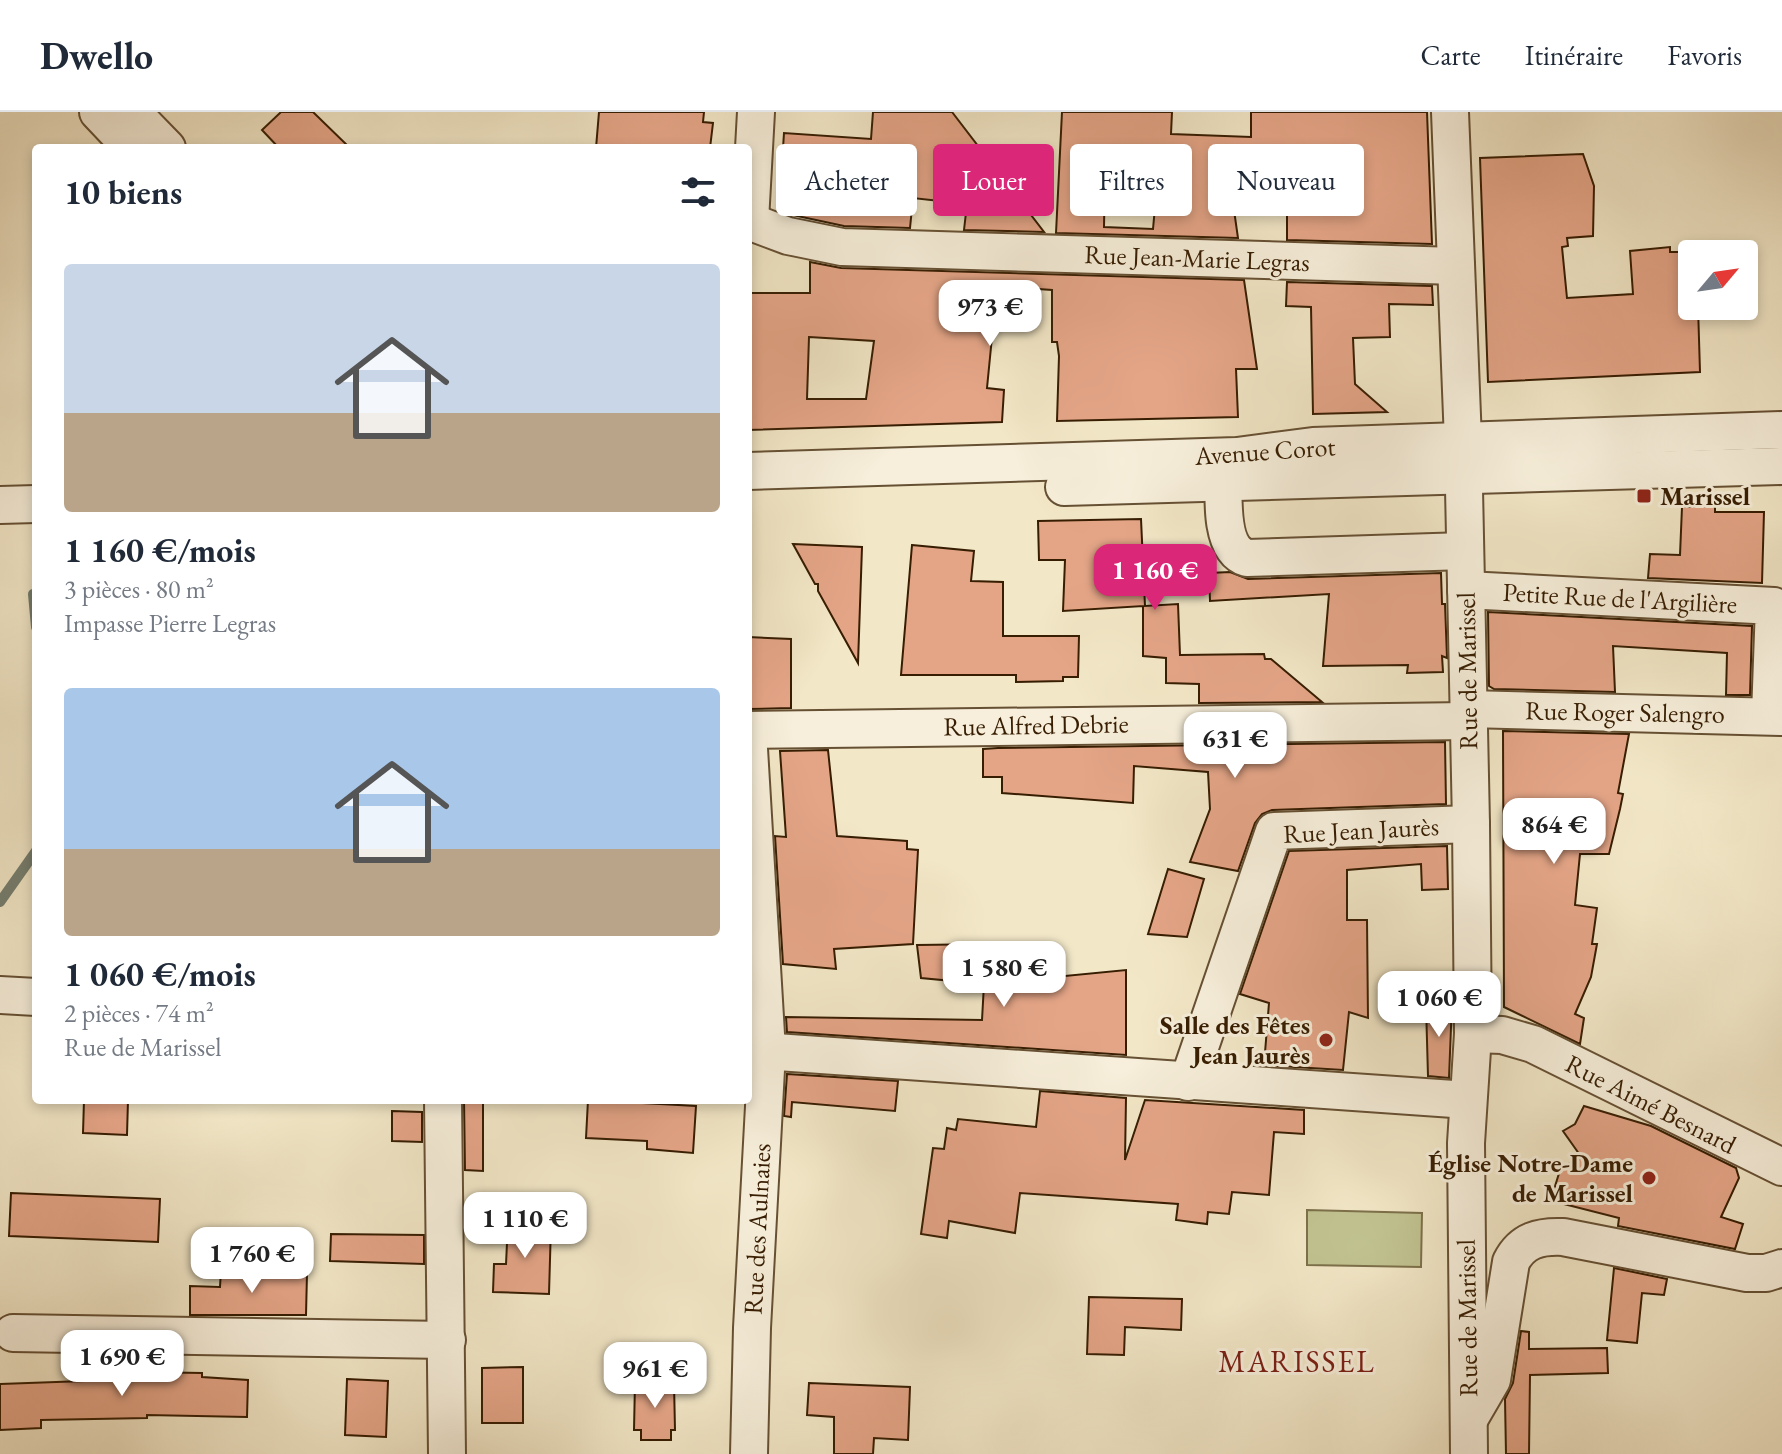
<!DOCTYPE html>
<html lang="fr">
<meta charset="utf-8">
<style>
body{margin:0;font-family:"EB Garamond",serif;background:#f2f2f3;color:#1f2937;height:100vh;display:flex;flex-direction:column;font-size:30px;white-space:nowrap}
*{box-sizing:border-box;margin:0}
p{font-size:26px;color:#747a83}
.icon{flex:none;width:44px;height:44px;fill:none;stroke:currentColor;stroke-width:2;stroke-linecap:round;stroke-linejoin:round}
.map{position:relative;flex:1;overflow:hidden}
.details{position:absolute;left:32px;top:32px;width:720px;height:960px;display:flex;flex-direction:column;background:#fff;border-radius:8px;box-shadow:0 4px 12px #0003}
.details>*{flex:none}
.hud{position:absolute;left:776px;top:32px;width:760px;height:72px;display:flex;gap:16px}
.needle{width:52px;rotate:61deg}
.fabs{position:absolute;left:1678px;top:128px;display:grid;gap:16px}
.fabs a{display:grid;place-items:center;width:80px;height:80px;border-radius:8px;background:#fff;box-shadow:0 4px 12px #0003;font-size:40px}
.price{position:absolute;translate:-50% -68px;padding:0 18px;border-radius:16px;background:#fff;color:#222;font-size:26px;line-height:52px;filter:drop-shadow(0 2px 4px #0008)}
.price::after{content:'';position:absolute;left:50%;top:48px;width:24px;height:18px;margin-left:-12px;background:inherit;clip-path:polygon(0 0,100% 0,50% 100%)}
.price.active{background:#db2777;color:#fff}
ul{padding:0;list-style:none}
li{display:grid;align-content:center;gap:16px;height:424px;padding:0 32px}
li span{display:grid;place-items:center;height:248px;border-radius:8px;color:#555}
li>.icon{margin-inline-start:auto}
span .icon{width:144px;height:144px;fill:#fffc;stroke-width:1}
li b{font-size:34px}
h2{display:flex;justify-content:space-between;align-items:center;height:96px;padding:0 32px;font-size:34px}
.chip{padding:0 28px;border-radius:8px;background:#fff;box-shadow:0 4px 12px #0003;font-size:28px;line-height:72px}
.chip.active{background:#db2777;color:#fff}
header{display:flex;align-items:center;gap:48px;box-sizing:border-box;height:112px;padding:0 40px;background:#fff;border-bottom:2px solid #e0e1e3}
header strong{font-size:38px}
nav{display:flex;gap:44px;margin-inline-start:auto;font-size:28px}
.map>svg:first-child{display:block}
.green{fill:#c1c391;stroke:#7c704a;stroke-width:2}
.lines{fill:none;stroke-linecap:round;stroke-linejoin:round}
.stream{stroke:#747e70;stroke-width:10}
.building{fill:#e4a587;stroke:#371d02;stroke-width:2;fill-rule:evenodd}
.minor-casing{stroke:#665033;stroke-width:40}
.minor{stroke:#f7efdb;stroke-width:36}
.poi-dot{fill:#8f2418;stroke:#f7efdb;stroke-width:3}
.labels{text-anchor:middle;stroke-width:6;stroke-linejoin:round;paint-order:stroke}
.street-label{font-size:26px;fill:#371d02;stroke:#f7efdb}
.poi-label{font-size:26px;font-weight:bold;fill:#371d02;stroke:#f7efdb;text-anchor:end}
.quarter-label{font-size:30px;letter-spacing:2px;fill:#7a1f14;stroke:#f7efdb}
</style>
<header>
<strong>Dwello</strong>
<nav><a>Carte</a><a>Itinéraire</a><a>Favoris</a></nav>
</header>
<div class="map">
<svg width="1782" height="1342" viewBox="0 0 1782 1342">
<rect width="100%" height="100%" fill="#f2e7c7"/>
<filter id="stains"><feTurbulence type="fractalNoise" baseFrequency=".0025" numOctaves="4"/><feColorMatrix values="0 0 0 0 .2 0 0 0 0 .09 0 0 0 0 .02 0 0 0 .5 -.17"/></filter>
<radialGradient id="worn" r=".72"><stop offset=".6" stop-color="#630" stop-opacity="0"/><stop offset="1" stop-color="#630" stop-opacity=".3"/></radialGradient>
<path class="green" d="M 1307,1098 L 1422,1101 L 1421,1155 L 1307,1153 Z"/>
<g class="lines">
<g class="stream">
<path d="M 33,482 L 36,515"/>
<path d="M 0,790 L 36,739"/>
</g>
</g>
<g class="building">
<path d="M 281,0 L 313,0 L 350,36 L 279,36 L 262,18 Z"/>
<path d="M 599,0 L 704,0 L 703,10 L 713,11 L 710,36 L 596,36 Z"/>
<path d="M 873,0 L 952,0 L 1044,120 L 964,118 L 967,92 L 913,86 L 910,116 L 844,114 L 788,102 L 794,52 L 782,51 L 784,21 L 871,27 Z"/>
<path d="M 1062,0 L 1172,0 L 1171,22 L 1251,25 L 1251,0 L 1427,0 L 1432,132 L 1287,128 L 1287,76 L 1230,70 L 1238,126 L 1056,121 ZM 1105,61 L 1158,62 L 1153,117 L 1104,115 Z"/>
<path d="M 1583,42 L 1594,74 L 1593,124 L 1567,126 L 1568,134 L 1562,135 L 1567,186 L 1633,182 L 1630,139 L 1670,135 L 1670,140 L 1692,140 L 1692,194 L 1698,194 L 1700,260 L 1488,270 L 1480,46 Z"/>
<path d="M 810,150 L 841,156 L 1244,168 L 1257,257 L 1236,257 L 1238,305 L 1057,309 L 1059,244 L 1057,230 L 1052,230 L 1052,178 L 997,174 L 987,276 L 1004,278 L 1002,310 L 748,318 L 748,181 L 810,181 ZM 809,225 L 874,229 L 866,287 L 807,287 Z"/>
<path d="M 1287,170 L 1432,174 L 1433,193 L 1389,192 L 1390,225 L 1353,226 L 1355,272 L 1387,300 L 1313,302 L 1311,195 L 1286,194 Z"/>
<path d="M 1715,394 L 1715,400 L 1764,400 L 1762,471 L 1648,466 L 1650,442 L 1680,443 L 1682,395 Z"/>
<path d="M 1141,407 L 1145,494 L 1178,492 L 1180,543 L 1264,542 L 1265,547 L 1271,547 L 1322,590 L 1199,591 L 1199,572 L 1166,571 L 1166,546 L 1143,544 L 1143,494 L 1063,499 L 1065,448 L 1039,448 L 1038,409 Z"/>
<path d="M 793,432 L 862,435 L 858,551 L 818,479 L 818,472 L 815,472 Z"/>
<path d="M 912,433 L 974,439 L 971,469 L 1003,470 L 1003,524 L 1079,524 L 1078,565 L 1063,565 L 1063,569 L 1016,570 L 1016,563 L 901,563 Z"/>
<path d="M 1230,460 L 1248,467 L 1441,461 L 1442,492 L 1445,492 L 1447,546 L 1442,544 L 1443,560 L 1407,561 L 1408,553 L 1323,554 L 1329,482 L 1210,489 L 1209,461 Z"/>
<path d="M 1488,500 L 1752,514 L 1750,583 L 1726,583 L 1727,541 L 1613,534 L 1615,580 L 1494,577 L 1489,574 Z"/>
<path d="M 748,525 L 791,527 L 791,596 L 749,597 Z"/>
<path d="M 1503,619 L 1629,622 L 1618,681 L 1623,682 L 1620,697 L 1609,742 L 1580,742 L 1575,793 L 1597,796 L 1592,832 L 1597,832 L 1591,865 L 1575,902 L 1584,906 L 1580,932 L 1504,895 Z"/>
<path d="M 1445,630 L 1446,692 L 1272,698 L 1262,702 L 1255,711 L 1238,759 L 1190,750 L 1210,697 L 1208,660 L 1134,654 L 1133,691 L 1002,681 L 1002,665 L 983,665 L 983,637 L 998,636 Z"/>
<path d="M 828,638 L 837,724 L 907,729 L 907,737 L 918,738 L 913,832 L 834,837 L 836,857 L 783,852 L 775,724 L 786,725 L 780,639 Z"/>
<path d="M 1447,734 L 1448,777 L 1422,778 L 1421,752 L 1347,758 L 1347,808 L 1367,808 L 1368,906 L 1349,900 L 1343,958 L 1264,953 L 1269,891 L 1240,882 L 1289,739 Z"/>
<path d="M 1168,757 L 1204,767 L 1187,825 L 1148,822 Z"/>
<path d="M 994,832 L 992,871 L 1126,858 L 1126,943 L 787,920 L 786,905 L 982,908 L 984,872 L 921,866 L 917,833 Z"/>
<path d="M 1452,890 L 1449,966 L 1428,964 L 1426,893 Z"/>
<path d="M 787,962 L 898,969 L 895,999 L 792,990 L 791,1005 L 784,1004 Z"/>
<path d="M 1040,979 L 1126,986 L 1125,1048 L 1145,988 L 1304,998 L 1304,1022 L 1274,1020 L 1269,1083 L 1232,1080 L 1229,1102 L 1208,1100 L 1207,1112 L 1176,1108 L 1178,1092 L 1020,1081 L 1015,1121 L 949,1109 L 947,1126 L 921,1122 L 933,1036 L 944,1037 L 947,1016 L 956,1018 L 958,1007 L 1036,1015 Z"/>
<path d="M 84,988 L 128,988 L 127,1023 L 83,1021 Z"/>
<path d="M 464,988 L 483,988 L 483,1059 L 465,1058 Z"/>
<path d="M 588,988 L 696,994 L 693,1041 L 647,1037 L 647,1029 L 586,1026 Z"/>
<path d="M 1584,994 L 1651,1014 L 1736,1056 L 1739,1066 L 1721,1105 L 1743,1112 L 1735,1137 L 1618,1114 L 1619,1106 L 1556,1090 L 1557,1086 L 1552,1084 L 1561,1055 L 1582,1046 L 1563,1019 L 1575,1012 Z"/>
<path d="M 392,999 L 422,1000 L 422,1030 L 392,1029 Z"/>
<path d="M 11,1081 L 160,1087 L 158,1130 L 9,1124 Z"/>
<path d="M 508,1110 L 551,1113 L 549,1182 L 493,1180 L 494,1152 L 506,1152 Z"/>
<path d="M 331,1122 L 424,1123 L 424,1152 L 330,1149 Z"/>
<path d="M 1614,1156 L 1667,1167 L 1664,1183 L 1642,1181 L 1637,1231 L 1607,1228 Z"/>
<path d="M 221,1158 L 307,1161 L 306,1203 L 190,1203 L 190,1174 L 220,1175 Z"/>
<path d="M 1089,1185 L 1182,1187 L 1181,1218 L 1125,1215 L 1124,1243 L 1087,1242 Z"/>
<path d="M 1521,1219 L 1529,1220 L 1529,1237 L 1607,1236 L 1608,1261 L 1530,1263 L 1529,1342 L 1506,1342 L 1505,1287 L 1513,1271 Z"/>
<path d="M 523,1255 L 523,1311 L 482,1311 L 482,1256 Z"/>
<path d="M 84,1259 L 202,1261 L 202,1265 L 248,1268 L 247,1305 L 147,1303 L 147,1306 L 41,1308 L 41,1316 L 0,1318 L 0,1272 L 84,1269 Z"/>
<path d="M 347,1267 L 388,1269 L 386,1325 L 345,1323 Z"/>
<path d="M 635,1270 L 674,1271 L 675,1318 L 671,1318 L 671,1328 L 641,1328 L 641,1318 L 634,1318 Z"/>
<path d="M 809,1271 L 910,1275 L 908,1328 L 874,1326 L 873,1342 L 834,1342 L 834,1305 L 807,1303 Z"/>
</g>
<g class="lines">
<defs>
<g id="minor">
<path d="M 98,0 L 132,36"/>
<path d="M 132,0 L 167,36"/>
<path d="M 1450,0 L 1463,329 L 1471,712 L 1473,922 L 1466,1031 L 1469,1342"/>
<path d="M 748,109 L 788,124 L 842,135 L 1456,154"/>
<path d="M 750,109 L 756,0"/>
<path d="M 1224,348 C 1224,375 1217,437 1247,446 L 1465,439"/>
<path d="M 748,359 L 1237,344 L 1313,334 L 1782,318"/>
<path d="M 1064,375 L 1782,354"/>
<path d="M 0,393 L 36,392"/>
<path d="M 1466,478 L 1774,494 L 1770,603"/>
<path d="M 1468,597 L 1782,605"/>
<path d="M 748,618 L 1468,609"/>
<path d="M 748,620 L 767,939 L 752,1216 L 749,1342"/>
<path d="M 0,883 L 36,885"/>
<path d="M 1473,922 L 1502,923 L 1533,932 L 1782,1055"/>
<path d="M 748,938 L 1468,988"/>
<path d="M 1188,970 L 1274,719 L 1471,712"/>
<path d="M 443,988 L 447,1342"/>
<path d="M 13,1221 L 447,1228"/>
<path d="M 1471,1304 L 1492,1268 L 1511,1150 C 1522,1128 1540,1124 1563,1125 L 1747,1161 L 1766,1161 L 1782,1156"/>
</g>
</defs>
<use href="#minor" class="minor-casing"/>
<use href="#minor" class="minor"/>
</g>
<g class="poi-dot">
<rect x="1636" y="376" width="16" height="16" rx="4"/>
<circle cx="1326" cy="928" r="8"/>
<circle cx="1649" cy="1066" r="8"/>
</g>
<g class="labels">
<g class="street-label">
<text transform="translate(1197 146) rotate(2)" y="9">Rue Jean-Marie Legras</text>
<text transform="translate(1265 339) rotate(-4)" y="9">Avenue Corot</text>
<text transform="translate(1620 486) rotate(3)" y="9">Petite Rue de l'Argilière</text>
<text transform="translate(1467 559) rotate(-91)" y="9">Rue de Marissel</text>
<text transform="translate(1625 600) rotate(1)" y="9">Rue Roger Salengro</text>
<text transform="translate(1036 613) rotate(-1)" y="9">Rue Alfred Debrie</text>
<text transform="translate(1361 718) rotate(-3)" y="9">Rue Jean Jaurès</text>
<text transform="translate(1651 992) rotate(27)" y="9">Rue Aimé Besnard</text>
<text transform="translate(757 1117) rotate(-87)" y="9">Rue des Aulnaies</text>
<text transform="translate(1467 1206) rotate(-91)" y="9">Rue de Marissel</text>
</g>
<g class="poi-label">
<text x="1660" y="393" text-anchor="start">Marissel</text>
<text x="1310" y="922">Salle des Fêtes<tspan x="1310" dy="30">Jean Jaurès</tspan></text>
<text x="1633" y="1060">Église Notre-Dame<tspan x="1633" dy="30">de Marissel</tspan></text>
</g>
<g class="quarter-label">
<text x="1297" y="1260">MARISSEL</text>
</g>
</g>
<rect width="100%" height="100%" filter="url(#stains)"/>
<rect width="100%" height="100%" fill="url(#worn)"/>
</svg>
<div class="fabs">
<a><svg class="needle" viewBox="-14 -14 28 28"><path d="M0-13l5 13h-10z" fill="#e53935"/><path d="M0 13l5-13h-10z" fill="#747a83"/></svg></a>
</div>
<b class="price" style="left:990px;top:236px">973 €</b>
<b class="price active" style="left:1155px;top:500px">1 160 €</b>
<b class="price" style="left:1235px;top:668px">631 €</b>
<b class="price" style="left:1554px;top:754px">864 €</b>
<b class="price" style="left:1004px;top:897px">1 580 €</b>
<b class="price" style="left:1439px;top:927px">1 060 €</b>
<b class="price" style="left:525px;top:1148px">1 110 €</b>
<b class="price" style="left:252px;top:1183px">1 760 €</b>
<b class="price" style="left:122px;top:1286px">1 690 €</b>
<b class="price" style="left:655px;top:1298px">961 €</b>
<div class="hud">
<a class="chip">Acheter</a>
<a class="chip active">Louer</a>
<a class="chip">Filtres</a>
<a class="chip">Nouveau</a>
</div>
<section class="details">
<h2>10 biens<svg class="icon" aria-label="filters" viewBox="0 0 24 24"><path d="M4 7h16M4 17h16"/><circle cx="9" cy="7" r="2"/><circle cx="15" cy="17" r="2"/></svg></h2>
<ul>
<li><span style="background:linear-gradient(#c9d6e8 60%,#b9a48a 0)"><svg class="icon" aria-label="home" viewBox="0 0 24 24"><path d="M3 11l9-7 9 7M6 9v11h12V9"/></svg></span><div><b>1 160 €/mois</b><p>3 pièces · 80 m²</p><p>Impasse Pierre Legras</p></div></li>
<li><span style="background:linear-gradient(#a9c7e8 65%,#b9a48a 0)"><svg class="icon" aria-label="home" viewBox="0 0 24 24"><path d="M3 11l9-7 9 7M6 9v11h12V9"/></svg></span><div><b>1 060 €/mois</b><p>2 pièces · 74 m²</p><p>Rue de Marissel</p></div></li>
</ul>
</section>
</div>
